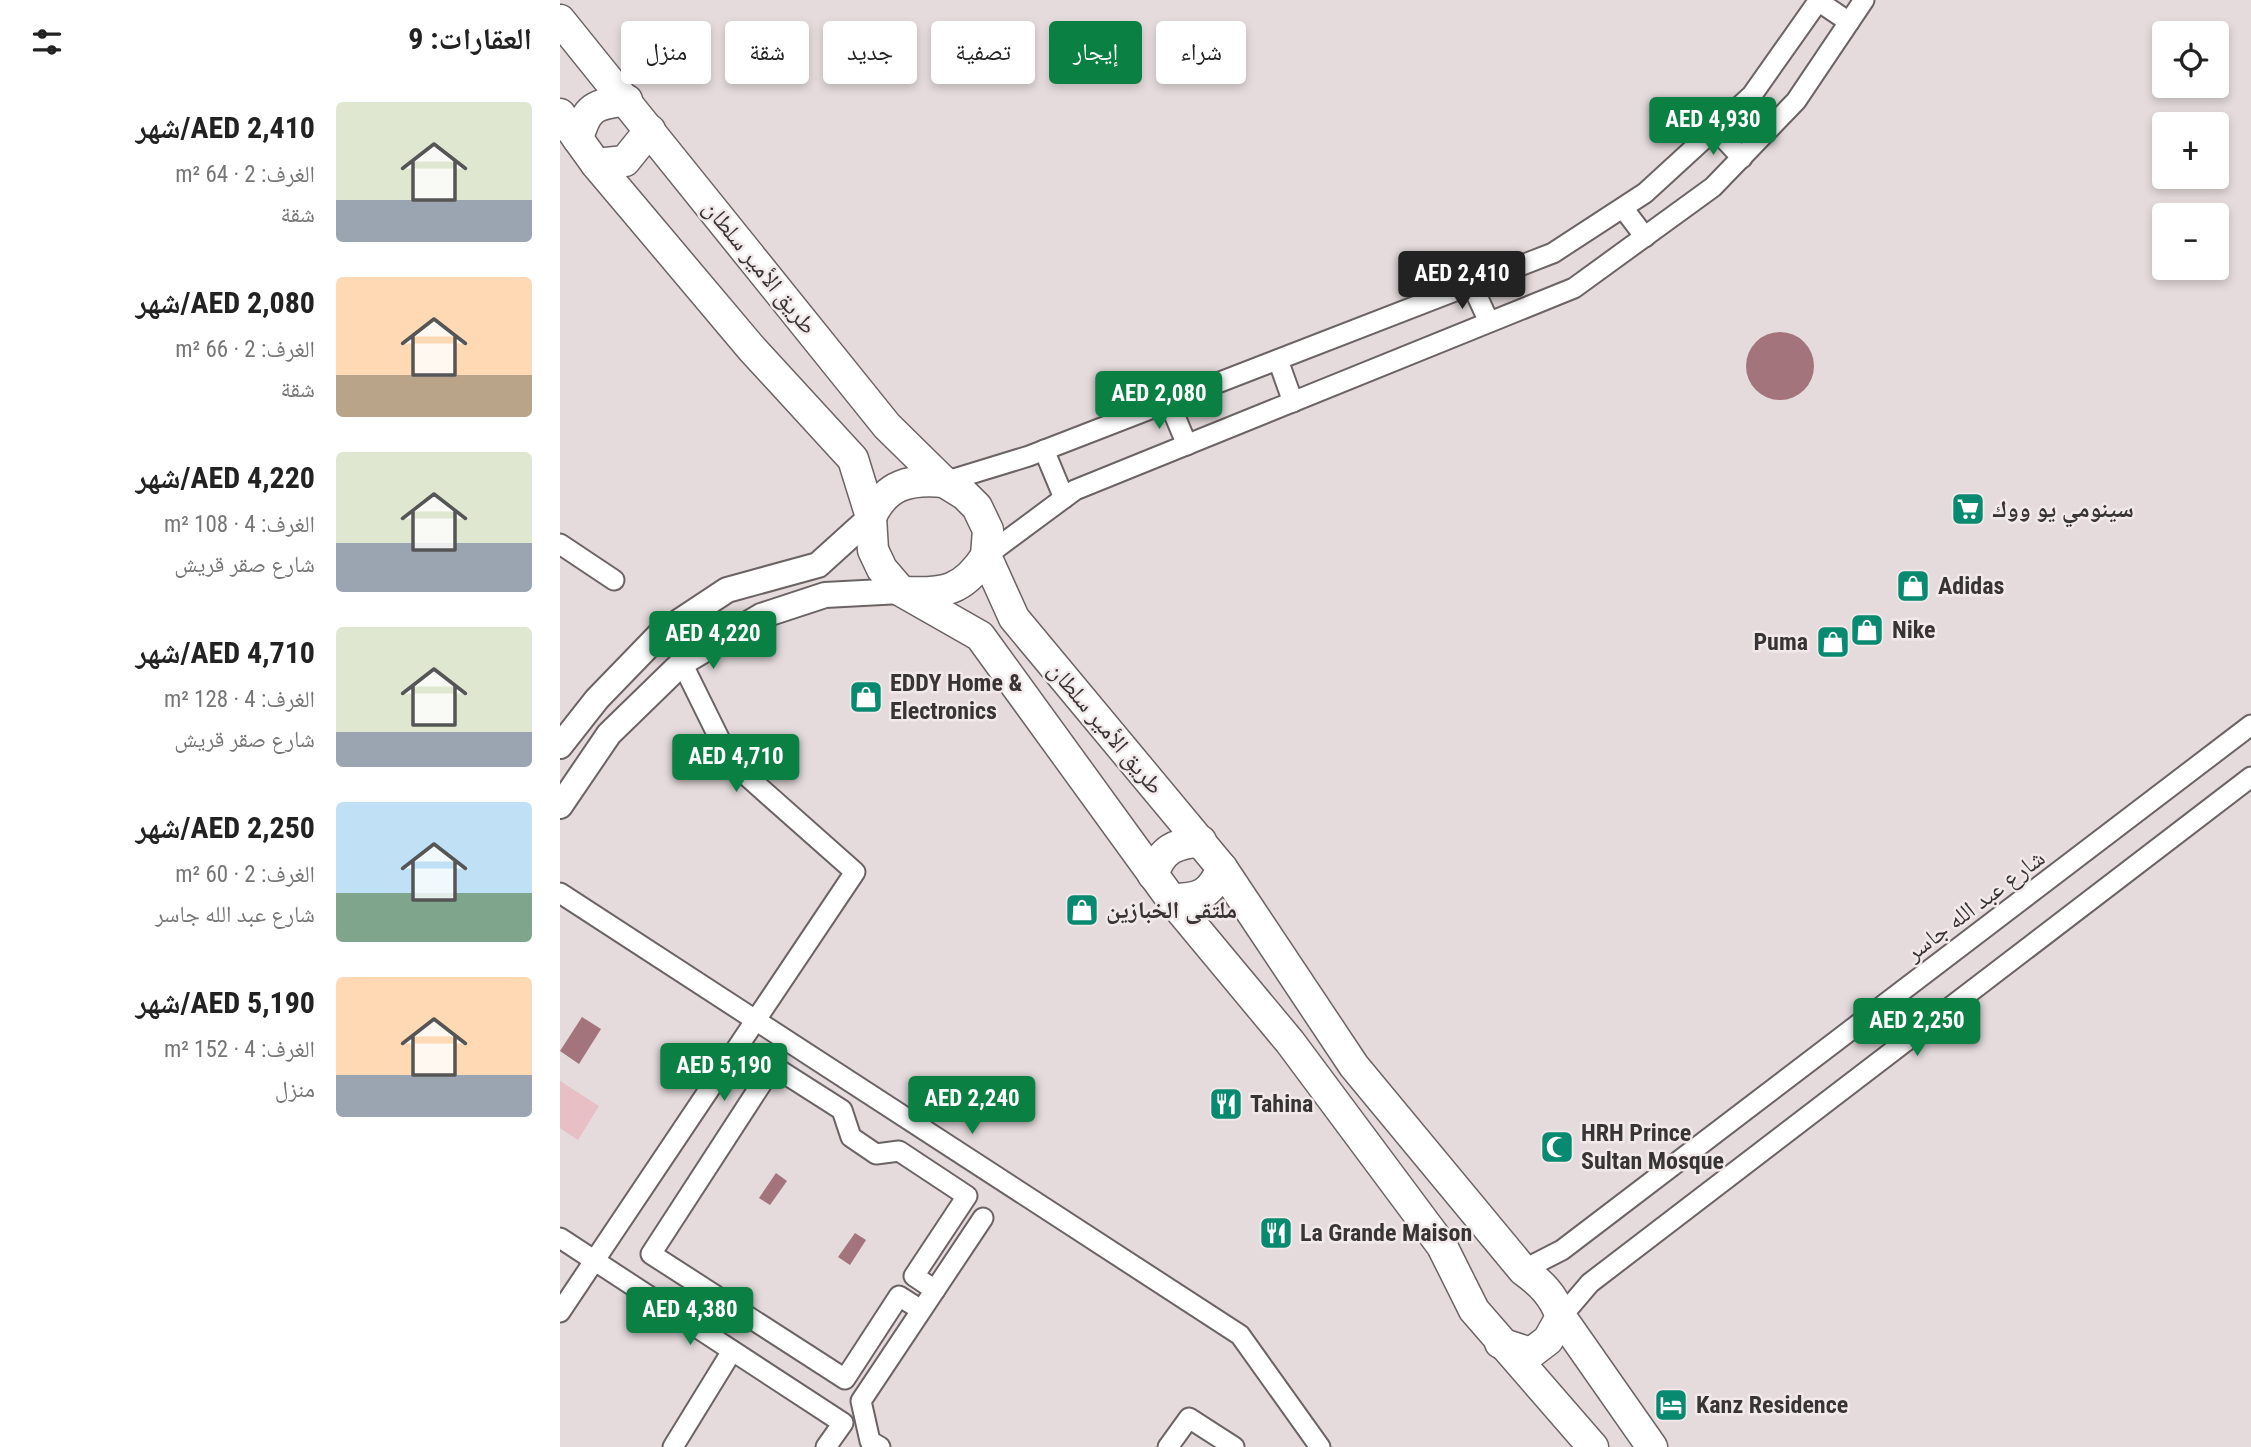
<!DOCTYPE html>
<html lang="ar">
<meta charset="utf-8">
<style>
body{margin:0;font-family:"Roboto Condensed","Noto Naskh Arabic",sans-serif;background:#f6f6f6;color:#222;direction:rtl;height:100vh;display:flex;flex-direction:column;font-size:26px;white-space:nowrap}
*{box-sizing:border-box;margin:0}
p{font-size:23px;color:#767676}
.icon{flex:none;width:38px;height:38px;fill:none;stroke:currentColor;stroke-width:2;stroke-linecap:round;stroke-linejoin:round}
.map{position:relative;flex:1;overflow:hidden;direction:ltr}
.panel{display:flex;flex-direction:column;background:#fff;width:560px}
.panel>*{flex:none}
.hud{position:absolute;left:21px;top:21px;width:665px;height:63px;direction:rtl;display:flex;gap:14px}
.controls{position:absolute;left:1592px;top:21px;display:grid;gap:14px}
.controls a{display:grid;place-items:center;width:77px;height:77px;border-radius:7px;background:#fff;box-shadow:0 4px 10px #0003;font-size:35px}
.price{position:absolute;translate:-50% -60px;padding:0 16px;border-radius:7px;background:#0b8043;color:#fff;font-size:23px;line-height:46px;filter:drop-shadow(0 2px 4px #0008)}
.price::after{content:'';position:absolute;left:50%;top:42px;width:21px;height:16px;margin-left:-10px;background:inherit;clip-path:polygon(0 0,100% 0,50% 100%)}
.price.on{background:#222;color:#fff}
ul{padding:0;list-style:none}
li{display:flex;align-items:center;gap:21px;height:175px;padding:0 28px}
li span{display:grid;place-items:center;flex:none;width:196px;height:140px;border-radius:7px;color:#555}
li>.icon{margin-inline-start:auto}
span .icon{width:84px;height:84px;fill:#fffc;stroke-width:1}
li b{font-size:30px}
h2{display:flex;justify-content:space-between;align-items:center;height:84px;padding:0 28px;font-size:30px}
.pill{padding:0 24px;border-radius:7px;background:#fff;box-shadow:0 4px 10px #0003;font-size:24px;line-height:63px}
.pill.on{background:#0b8043;color:#fff}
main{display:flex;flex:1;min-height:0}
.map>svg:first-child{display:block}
.green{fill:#e7bfc5}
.water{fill:#a3747c}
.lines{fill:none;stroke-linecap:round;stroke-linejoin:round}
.minor-casing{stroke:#6b6364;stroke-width:23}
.tertiary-casing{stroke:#6b6364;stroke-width:28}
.primary-casing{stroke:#6b6364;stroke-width:33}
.minor{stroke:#fff;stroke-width:19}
.tertiary{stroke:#fff;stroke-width:24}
.primary{stroke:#fff;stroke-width:30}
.labels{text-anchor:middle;stroke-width:5;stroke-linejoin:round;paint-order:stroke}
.street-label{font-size:24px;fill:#383435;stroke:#f2e9ea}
.poi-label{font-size:24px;font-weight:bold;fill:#383435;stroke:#f2e9ea;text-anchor:start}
</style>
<main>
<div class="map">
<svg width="1691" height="1447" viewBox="0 0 1691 1447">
<rect width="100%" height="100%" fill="#e5dbdd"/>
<path class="green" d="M 0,1081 L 39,1106 L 18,1140 L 0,1128 Z"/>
<g class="water">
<circle cx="1220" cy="366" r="34"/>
<path d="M 22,1017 L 41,1029 L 19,1064 L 0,1051 Z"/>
<path d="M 216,1173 L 227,1181 L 210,1205 L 199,1198 Z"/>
<path d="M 295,1233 L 306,1240 L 290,1265 L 278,1257 Z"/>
</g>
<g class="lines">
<defs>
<g id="minor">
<path d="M 1258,1 L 1289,22"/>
<path d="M 1155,129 L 1182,158"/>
<path d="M 1063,208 L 1085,237"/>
<path d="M 912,285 L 929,322"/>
<path d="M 718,360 L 733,402"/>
<path d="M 609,402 L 627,445"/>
<path d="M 484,450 L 504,498"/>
<path d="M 384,482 L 469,456 L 993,253 L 1085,193 L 1192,95 L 1259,0"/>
<path d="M 0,544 L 54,580"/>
<path d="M 426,556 L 515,490 L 1014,288 L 1153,187 L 1236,101 L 1304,0"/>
<path d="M 0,893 L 680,1335 L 760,1447"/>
<path d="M 0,1238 L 283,1423 L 266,1447"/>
<path d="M 963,1270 L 1002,1250 L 1691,725"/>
<path d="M 361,1310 L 339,1296 L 285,1379 L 91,1254 L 213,1066 L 282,1110 L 291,1137 L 316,1154 L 339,1151 L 407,1196 L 354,1276 L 375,1290"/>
<path d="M 0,1312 L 295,872 L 180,770 L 163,746 L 122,663"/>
<path d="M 1001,1317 L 1030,1283 L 1691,777"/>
<path d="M 113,1447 L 172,1351"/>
<path d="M 320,1447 L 310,1441 L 301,1401 L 423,1218"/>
<path d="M 608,1447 L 629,1418 L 674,1447"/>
</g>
<g id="tertiary">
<path d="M 0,746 L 37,699 L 99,635 L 167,590 L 258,565 L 311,517"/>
<path d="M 0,806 L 49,734 L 122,663 L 201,616 L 265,595 L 341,591"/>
</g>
<g id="primary">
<path d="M 0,20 L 327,426 L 384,482 L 405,495 L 417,507 L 428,530 L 426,556 L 454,618 L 662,868 L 794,1066 L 963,1270 C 981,1283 994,1296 1001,1317 L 1092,1447"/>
<path d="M 0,114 L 36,164 L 192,349 L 293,459 L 311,517 L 313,550 L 322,569 L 341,591 L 420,636 L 611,899 L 730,1042 L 882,1246 L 914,1310 L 1033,1447"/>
<path d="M 18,139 C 27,106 34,105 67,100"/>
<path d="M 36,164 L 65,161 L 90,130"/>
<path d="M 311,517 C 326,484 350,479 384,482"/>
<path d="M 344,592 C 384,594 403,591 426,556"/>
<path d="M 593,875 C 602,849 614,844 641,841"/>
<path d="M 611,899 C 640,899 650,895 662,868"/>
<path d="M 940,1343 L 971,1353 L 988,1340 L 1001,1317"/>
</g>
</defs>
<use href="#minor" class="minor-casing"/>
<use href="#tertiary" class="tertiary-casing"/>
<use href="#primary" class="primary-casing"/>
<use href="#minor" class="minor"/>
<use href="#tertiary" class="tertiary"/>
<use href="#primary" class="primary"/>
</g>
<defs>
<symbol id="supermarket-square" viewBox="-11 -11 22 22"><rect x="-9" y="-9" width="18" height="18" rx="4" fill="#078a6f" stroke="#f2e9ea"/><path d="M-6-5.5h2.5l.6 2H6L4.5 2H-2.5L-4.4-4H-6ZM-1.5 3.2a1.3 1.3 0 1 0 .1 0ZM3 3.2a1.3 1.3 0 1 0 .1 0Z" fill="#fff"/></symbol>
<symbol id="shop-square" viewBox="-11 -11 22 22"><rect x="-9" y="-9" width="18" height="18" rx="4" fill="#078a6f" stroke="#f2e9ea"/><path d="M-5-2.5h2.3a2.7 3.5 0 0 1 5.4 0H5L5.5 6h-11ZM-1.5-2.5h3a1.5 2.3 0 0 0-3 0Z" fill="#fff"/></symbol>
<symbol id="restaurant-square" viewBox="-11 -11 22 22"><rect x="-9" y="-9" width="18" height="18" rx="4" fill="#078a6f" stroke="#f2e9ea"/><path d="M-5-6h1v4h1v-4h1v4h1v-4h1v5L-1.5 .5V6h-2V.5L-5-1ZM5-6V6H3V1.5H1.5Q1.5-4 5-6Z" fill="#fff"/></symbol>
<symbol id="mosque-square" viewBox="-11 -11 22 22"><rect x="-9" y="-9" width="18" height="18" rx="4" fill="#078a6f" stroke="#f2e9ea"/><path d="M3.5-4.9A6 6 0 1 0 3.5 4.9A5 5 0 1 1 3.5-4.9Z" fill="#fff"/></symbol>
<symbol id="hotel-square" viewBox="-11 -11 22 22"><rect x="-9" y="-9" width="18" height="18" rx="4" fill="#078a6f" stroke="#f2e9ea"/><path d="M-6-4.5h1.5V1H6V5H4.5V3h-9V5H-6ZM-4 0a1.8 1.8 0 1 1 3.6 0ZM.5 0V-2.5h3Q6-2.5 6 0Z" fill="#fff"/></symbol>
</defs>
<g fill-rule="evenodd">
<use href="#supermarket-square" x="1389" y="490" width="38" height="38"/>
<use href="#shop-square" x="1334" y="567" width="38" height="38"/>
<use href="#shop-square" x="1288" y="611" width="38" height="38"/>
<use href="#shop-square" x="1254" y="623" width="38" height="38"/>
<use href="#shop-square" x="287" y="678" width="38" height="38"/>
<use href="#shop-square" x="503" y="891" width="38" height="38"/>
<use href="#restaurant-square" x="647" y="1085" width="38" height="38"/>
<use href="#mosque-square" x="978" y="1128" width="38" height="38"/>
<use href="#restaurant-square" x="697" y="1214" width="38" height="38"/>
<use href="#hotel-square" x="1092" y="1386" width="38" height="38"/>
</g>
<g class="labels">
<g class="street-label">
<text transform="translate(200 267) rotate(51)" y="8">طريق الأمير سلطان</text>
<text transform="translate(546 728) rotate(50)" y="8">طريق الأمير سلطان</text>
<text transform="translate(1415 905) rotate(-37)" y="8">شارع عبد الله جاسر</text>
</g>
<g class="poi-label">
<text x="1432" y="517">سينومي يو ووك</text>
<text x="1378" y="594">Adidas</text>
<text x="1332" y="638">Nike</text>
<text x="1248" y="650" text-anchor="end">Puma</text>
<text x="330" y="691">EDDY Home &amp;<tspan x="330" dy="28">Electronics</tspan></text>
<text x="546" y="918">ملتقى الخبازين</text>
<text x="690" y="1112">Tahina</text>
<text x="1021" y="1141">HRH Prince<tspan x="1021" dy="28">Sultan Mosque</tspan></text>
<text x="740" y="1241">La Grande Maison</text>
<text x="1136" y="1413">Kanz Residence</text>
</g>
</g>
</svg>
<div class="controls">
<a><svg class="icon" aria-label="locate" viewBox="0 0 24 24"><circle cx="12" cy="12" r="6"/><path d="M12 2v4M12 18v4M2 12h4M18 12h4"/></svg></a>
<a>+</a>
<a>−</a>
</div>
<b class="price" style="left:1153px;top:157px">AED 4,930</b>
<b class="price on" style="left:902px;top:311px">AED 2,410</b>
<b class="price" style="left:599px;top:431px">AED 2,080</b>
<b class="price" style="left:153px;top:671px">AED 4,220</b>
<b class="price" style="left:176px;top:794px">AED 4,710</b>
<b class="price" style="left:1357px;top:1058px">AED 2,250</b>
<b class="price" style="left:164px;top:1103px">AED 5,190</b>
<b class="price" style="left:412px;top:1136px">AED 2,240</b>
<b class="price" style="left:130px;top:1347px">AED 4,380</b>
<div class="hud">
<a class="pill">شراء</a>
<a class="pill on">إيجار</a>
<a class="pill">تصفية</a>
<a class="pill">جديد</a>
<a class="pill">شقة</a>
<a class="pill">منزل</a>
</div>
</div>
<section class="panel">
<h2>العقارات: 9<svg class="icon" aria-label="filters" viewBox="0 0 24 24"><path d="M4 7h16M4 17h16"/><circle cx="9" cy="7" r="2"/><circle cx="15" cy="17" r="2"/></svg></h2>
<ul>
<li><span style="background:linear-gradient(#dfe7d0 70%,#9aa5b1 0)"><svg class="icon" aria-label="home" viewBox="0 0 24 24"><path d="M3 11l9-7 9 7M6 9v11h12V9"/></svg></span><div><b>AED 2,410/شهر</b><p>الغرف: 2 · 64 m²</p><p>شقة</p></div></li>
<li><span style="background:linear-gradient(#ffd9b3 70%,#b9a48a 0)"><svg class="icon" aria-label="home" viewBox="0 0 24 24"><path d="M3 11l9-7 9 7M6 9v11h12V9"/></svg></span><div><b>AED 2,080/شهر</b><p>الغرف: 2 · 66 m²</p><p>شقة</p></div></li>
<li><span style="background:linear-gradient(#dfe7d0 65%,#9aa5b1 0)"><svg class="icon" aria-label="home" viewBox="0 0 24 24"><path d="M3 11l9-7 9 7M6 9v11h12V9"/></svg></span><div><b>AED 4,220/شهر</b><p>الغرف: 4 · 108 m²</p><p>شارع صقر قريش</p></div></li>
<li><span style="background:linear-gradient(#dfe7d0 75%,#9aa5b1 0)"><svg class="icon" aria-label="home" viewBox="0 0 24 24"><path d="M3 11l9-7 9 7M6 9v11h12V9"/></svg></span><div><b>AED 4,710/شهر</b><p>الغرف: 4 · 128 m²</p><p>شارع صقر قريش</p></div></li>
<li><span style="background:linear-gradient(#bfe0f5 65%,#7fa58c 0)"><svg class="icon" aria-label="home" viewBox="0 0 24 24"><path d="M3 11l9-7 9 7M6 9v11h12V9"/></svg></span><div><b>AED 2,250/شهر</b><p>الغرف: 2 · 60 m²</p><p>شارع عبد الله جاسر</p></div></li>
<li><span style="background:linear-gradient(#ffd9b3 70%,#9aa5b1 0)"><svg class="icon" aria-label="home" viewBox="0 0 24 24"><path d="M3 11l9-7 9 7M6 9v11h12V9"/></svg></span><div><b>AED 5,190/شهر</b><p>الغرف: 4 · 152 m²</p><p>منزل</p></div></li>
</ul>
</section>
</main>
